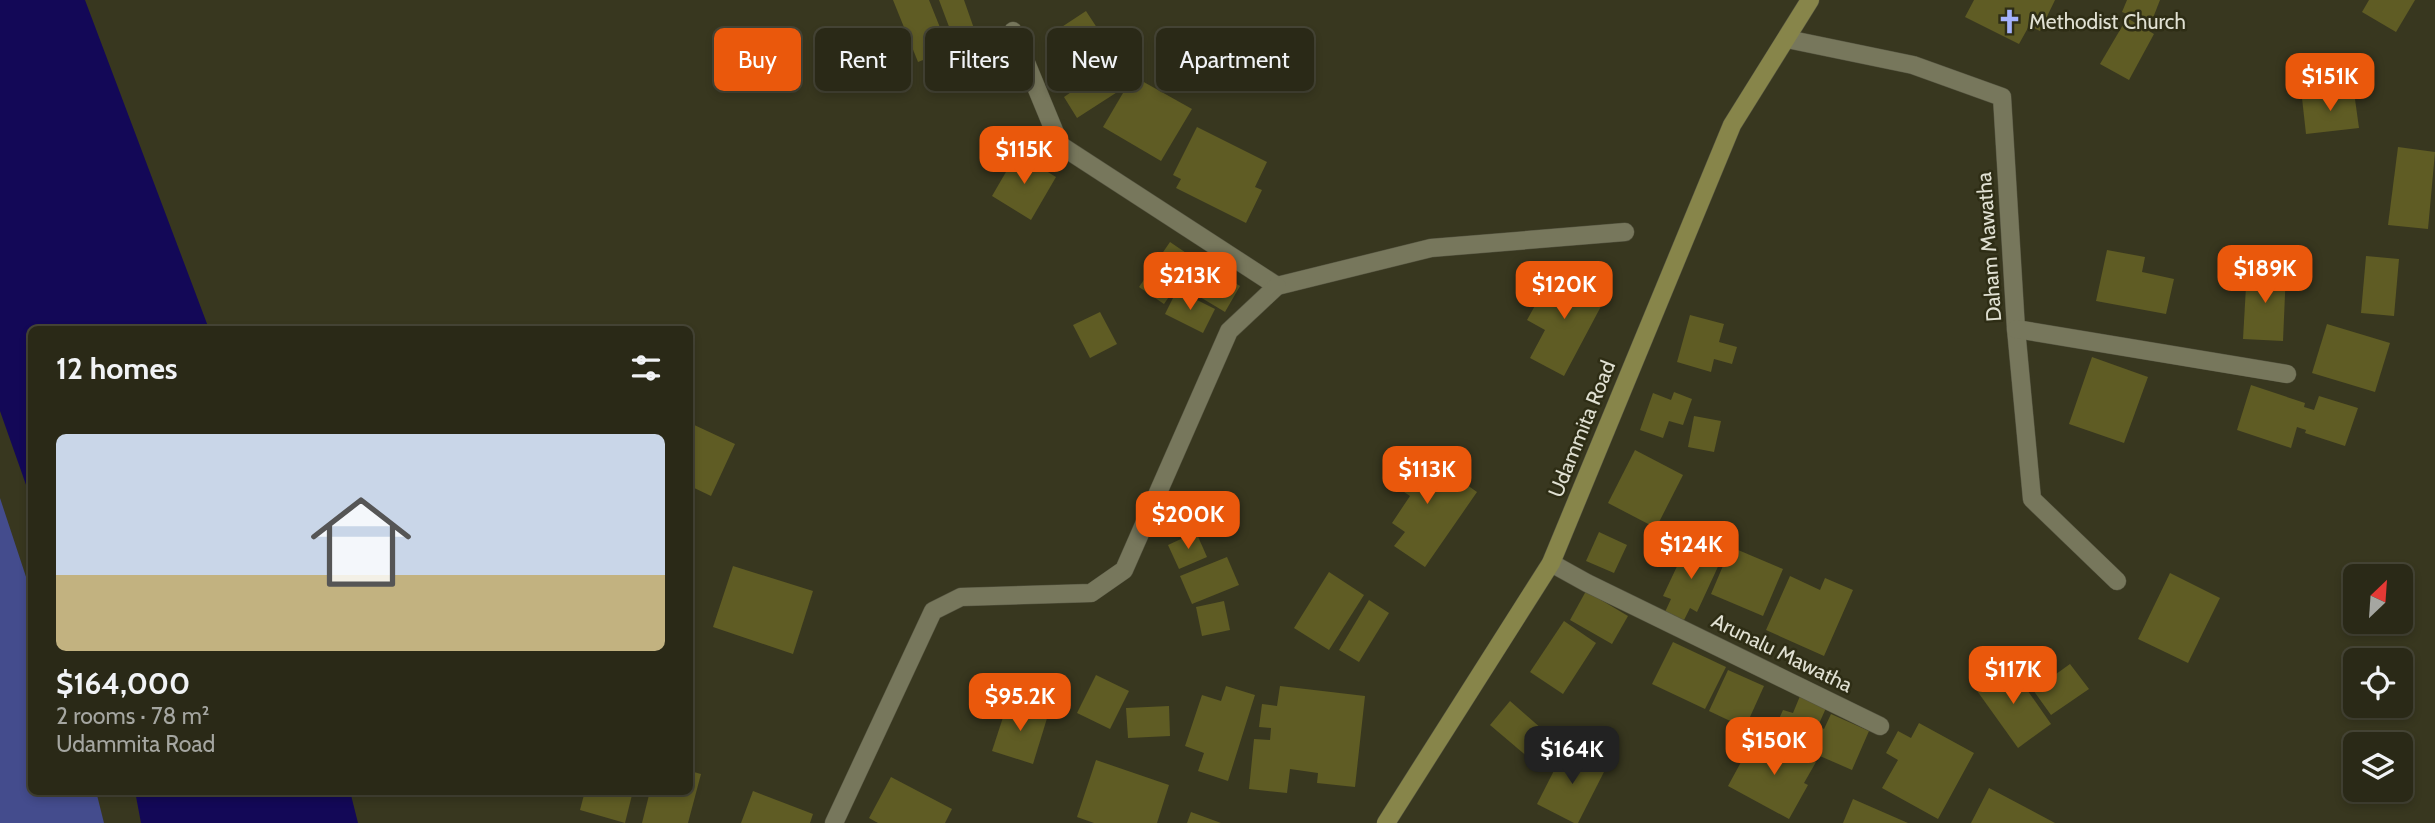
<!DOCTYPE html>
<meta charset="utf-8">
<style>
body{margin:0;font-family:Cabin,sans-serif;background:#323120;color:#f1f3f6;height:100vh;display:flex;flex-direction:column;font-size:26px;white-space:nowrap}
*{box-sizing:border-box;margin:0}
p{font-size:23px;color:#a5a6a1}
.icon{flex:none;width:38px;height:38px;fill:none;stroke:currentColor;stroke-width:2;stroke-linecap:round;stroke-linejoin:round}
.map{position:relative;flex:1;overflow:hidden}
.drawer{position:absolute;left:28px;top:326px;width:665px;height:469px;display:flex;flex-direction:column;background:#2a2917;border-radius:10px;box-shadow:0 4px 10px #0003,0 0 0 2px #464536}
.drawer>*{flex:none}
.banner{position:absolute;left:714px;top:28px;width:665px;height:63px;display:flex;gap:14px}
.needle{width:46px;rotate:25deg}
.tools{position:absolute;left:2343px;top:564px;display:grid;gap:14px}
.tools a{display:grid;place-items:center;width:70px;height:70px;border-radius:10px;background:#2a2917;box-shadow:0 4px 10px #0003,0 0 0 2px #464536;font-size:35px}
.price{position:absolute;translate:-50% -60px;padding:0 16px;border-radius:14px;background:#ea580c;color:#fff;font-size:23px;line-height:46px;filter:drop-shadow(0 2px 4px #0008)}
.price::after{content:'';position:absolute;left:50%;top:42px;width:21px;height:16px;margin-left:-10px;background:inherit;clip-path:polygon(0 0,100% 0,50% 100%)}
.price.current{background:#222;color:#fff}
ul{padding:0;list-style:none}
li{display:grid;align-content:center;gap:14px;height:371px;padding:0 28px}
li span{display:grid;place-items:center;height:217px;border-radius:10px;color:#555}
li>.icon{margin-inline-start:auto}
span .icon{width:126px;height:126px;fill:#fffc;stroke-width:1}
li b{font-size:30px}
h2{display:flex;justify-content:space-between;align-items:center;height:84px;padding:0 28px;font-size:30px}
.pill{padding:0 24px;border-radius:10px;background:#2a2917;box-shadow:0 4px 10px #0003,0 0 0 2px #464536;font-size:24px;line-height:63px}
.pill.current{background:#ea580c;color:#fff}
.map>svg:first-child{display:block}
.green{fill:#444c8d}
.water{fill:#130857}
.building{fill:#5f5c24}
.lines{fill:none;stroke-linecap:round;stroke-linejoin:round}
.street-casing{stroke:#555440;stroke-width:19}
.secondary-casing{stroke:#555440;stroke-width:19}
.street{stroke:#77775c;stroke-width:18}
.secondary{stroke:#87854a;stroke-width:18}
.labels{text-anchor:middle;stroke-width:5;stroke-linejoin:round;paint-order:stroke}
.poi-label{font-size:21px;fill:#e0e0d2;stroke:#2e2d15;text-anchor:start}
.street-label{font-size:21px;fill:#e0e0d2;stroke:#2e2d15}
</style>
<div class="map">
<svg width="2435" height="823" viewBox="0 0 2435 823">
<rect width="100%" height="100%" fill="#38371f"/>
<path class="green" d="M 0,498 L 31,592 L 32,791 L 96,791 L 104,823 L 0,823 Z"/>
<g class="water">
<path d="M 0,0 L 85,0 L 209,329 L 32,329 L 31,499 L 0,411 Z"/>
<path d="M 135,791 L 350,791 L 358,823 L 141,823 Z"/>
</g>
<g class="building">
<path d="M 893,0 L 929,0 L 949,50 L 918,62 Z"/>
<path d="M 939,0 L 964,0 L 978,40 L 957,48 Z"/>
<path d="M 1974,0 L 2055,0 L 2040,31 L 2029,26 L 2019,44 L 1965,17 Z"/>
<path d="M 2127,0 L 2160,0 L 2151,23 L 2122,12 Z"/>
<path d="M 2369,0 L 2415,0 L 2396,32 L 2362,12 Z"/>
<path d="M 1086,11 L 1122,66 L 1111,73 L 1122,89 L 1077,118 L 1064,97 L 1077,88 L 1045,38 Z"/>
<path d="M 2127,18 L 2154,34 L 2129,80 L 2100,64 Z"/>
<path d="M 1133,76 L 1192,109 L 1161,161 L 1103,127 Z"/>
<path d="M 2354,92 L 2359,128 L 2306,134 L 2302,98 Z"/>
<path d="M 1197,127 L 1267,162 L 1255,187 L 1262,190 L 1246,223 L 1176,188 L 1181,179 L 1173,175 Z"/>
<path d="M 2398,147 L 2435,152 L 2428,229 L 2388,225 Z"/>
<path d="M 1017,153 L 1056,177 L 1031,220 L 992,196 Z"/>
<path d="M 1170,242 L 1195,259 L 1164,304 L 1139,287 Z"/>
<path d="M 2107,250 L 2145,257 L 2142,272 L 2174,279 L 2166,314 L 2096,301 Z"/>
<path d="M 2366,256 L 2399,259 L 2394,316 L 2361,313 Z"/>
<path d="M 2247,269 L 2286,271 L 2283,341 L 2243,339 Z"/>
<path d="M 1215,271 L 1240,286 L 1225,312 L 1200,297 Z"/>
<path d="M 1553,273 L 1569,282 L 1572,276 L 1607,295 L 1564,376 L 1530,358 L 1545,330 L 1527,320 Z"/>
<path d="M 1177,290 L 1215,309 L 1203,333 L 1165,314 Z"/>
<path d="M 1100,312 L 1117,344 L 1090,358 L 1073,325 Z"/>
<path d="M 1690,315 L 1724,324 L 1719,342 L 1737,347 L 1732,364 L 1714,359 L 1711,372 L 1677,362 Z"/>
<path d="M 2327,324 L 2390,343 L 2375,392 L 2312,373 Z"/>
<path d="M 2092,357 L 2148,377 L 2124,443 L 2069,424 Z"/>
<path d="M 2251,385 L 2305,403 L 2304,407 L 2314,410 L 2319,396 L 2358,408 L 2345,446 L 2305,433 L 2306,430 L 2297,427 L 2291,448 L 2237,430 Z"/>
<path d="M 1674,392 L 1692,399 L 1683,425 L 1669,421 L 1663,438 L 1640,430 L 1653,393 L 1671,400 Z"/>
<path d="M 1694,416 L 1721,421 L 1714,452 L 1688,447 Z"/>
<path d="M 690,423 L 735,444 L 711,496 L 690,486 Z"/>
<path d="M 1405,450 L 1430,467 L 1434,462 L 1477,492 L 1425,567 L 1394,546 L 1405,532 L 1392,523 L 1410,496 L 1385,479 Z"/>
<path d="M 1635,450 L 1683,475 L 1656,528 L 1608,503 Z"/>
<path d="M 1196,532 L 1207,557 L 1179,569 L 1168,545 Z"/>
<path d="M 1599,532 L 1627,545 L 1614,573 L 1586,561 Z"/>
<path d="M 1688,543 L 1722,558 L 1697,612 L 1690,608 L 1684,620 L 1665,612 L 1671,599 L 1663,596 Z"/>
<path d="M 1731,547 L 1783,569 L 1763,616 L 1711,594 Z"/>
<path d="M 1227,557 L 1239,585 L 1192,604 L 1180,576 Z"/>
<path d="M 733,566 L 813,591 L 793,654 L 713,627 Z"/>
<path d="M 1329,572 L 1364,595 L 1329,650 L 1294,628 Z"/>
<path d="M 2170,573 L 2220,598 L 2188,663 L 2138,639 Z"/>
<path d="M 1790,576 L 1820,590 L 1825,578 L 1853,590 L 1824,656 L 1766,630 Z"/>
<path d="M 1586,591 L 1628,616 L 1612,644 L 1570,620 Z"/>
<path d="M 1369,600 L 1389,613 L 1359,662 L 1339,650 Z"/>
<path d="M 1224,601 L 1230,630 L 1202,636 L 1196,607 Z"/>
<path d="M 1564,621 L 1596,643 L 1563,694 L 1530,672 Z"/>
<path d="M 1673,642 L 1726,667 L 1705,709 L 1652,684 Z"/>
<path d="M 2045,660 L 2056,674 L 2070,664 L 2089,689 L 2051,715 L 2023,676 Z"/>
<path d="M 2009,664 L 2051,724 L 2018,748 L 1975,688 Z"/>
<path d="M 1728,670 L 1764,686 L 1745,728 L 1709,711 Z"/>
<path d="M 1096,675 L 1129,691 L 1110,729 L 1077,713 Z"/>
<path d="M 1226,686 L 1255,695 L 1228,781 L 1198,771 L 1204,753 L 1185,746 L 1202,695 L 1221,701 Z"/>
<path d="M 1280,686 L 1365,696 L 1355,787 L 1317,783 L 1318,773 L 1290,769 L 1287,793 L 1249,789 L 1254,739 L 1270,740 L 1271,728 L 1259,727 L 1262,704 L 1277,706 Z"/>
<path d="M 1800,696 L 1826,708 L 1818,726 L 1824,729 L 1831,714 L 1869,731 L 1852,770 L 1772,735 L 1783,710 L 1793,713 Z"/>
<path d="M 1510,701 L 1550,736 L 1530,759 L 1490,725 Z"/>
<path d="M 1008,702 L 1048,715 L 1033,764 L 992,751 Z"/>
<path d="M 1169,706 L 1170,736 L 1128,738 L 1126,708 Z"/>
<path d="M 1919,723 L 1974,753 L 1938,819 L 1882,788 L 1898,760 L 1886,753 L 1898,731 L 1911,738 Z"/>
<path d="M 1767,736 L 1816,762 L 1804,783 L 1808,785 L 1789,819 L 1728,786 L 1747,751 L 1756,756 Z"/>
<path d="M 1566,747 L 1606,768 L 1578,823 L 1574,823 L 1537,804 Z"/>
<path d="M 1096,760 L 1169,785 L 1157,823 L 1094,823 L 1077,817 Z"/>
<path d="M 690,771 L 701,774 L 688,823 L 642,823 L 650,791 L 690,791 Z"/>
<path d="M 891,777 L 952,809 L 945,823 L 878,823 L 869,818 Z"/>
<path d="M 1989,788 L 2055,823 L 1971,823 Z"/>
<path d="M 585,791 L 633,791 L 625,823 L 580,810 Z"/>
<path d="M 753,791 L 813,814 L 810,823 L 741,823 Z"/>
<path d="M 1853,799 L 1908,823 L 1843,823 Z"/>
<path d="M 1191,812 L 1221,823 L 1187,823 Z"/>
</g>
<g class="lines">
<defs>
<g id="street">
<path d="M 1013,31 L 1060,145 L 1277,286 L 1431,248 L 1625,232"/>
<path d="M 1787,39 L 1913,65 L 2002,97 L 2016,329 L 2032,499 L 2117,581"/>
<path d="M 2016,329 L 2287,374"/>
<path d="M 1551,563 L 1587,583 L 1880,726"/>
<path d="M 834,823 L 933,611 L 961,597 L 1091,593 L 1124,570 L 1229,331 L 1277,286"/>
</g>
<path id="secondary" d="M 1386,823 L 1551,563 L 1732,125 L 1810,0"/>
</defs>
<use href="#street" class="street-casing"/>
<use href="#secondary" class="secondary-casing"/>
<use href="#street" class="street"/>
<use href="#secondary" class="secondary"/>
</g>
<defs>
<symbol id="church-bare" viewBox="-9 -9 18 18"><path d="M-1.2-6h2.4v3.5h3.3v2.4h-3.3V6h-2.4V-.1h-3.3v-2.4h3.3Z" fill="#a4b2fc" stroke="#2e2d15" stroke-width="2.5" paint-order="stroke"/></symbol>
</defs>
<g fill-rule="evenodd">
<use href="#church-bare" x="1992" y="4" width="35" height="35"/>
</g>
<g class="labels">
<g class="poi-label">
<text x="2029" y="29">Methodist Church</text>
</g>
<g class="street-label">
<text transform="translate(1989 247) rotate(-94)" y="7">Daham Mawatha</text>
<text transform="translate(1582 429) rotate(-68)" y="7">Udammita Road</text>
<text transform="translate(1782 653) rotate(26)" y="7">Arunalu Mawatha</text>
</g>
</g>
</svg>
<div class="tools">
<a><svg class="needle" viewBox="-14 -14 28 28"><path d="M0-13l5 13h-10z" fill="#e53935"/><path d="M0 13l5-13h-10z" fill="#a5a6a1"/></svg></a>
<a><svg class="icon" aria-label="locate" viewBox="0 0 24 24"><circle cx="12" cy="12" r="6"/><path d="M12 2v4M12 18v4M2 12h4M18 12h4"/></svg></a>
<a><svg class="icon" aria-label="layers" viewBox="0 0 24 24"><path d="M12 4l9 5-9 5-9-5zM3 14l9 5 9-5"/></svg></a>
</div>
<b class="price" style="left:2330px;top:113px">$151K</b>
<b class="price" style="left:1024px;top:186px">$115K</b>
<b class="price" style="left:2265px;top:305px">$189K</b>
<b class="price" style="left:1190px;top:312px">$213K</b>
<b class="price" style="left:1564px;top:321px">$120K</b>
<b class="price" style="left:1427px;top:506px">$113K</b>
<b class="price" style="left:1188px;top:551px">$200K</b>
<b class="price" style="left:1691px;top:581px">$124K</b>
<b class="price" style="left:2013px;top:706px">$117K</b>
<b class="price" style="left:1020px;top:733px">$95.2K</b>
<b class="price" style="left:1774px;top:777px">$150K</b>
<b class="price current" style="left:1572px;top:786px">$164K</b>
<div class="banner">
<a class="pill current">Buy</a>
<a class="pill">Rent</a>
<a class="pill">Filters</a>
<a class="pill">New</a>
<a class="pill">Apartment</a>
</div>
<section class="drawer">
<h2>12 homes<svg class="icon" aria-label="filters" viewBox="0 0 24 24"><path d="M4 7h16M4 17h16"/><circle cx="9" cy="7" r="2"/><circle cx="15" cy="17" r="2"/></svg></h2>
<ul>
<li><span style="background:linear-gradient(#c9d6e8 65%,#c2b280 0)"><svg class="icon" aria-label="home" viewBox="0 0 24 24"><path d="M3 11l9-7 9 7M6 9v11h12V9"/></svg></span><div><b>$164,000</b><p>2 rooms · 78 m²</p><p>Udammita Road</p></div></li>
</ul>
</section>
</div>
